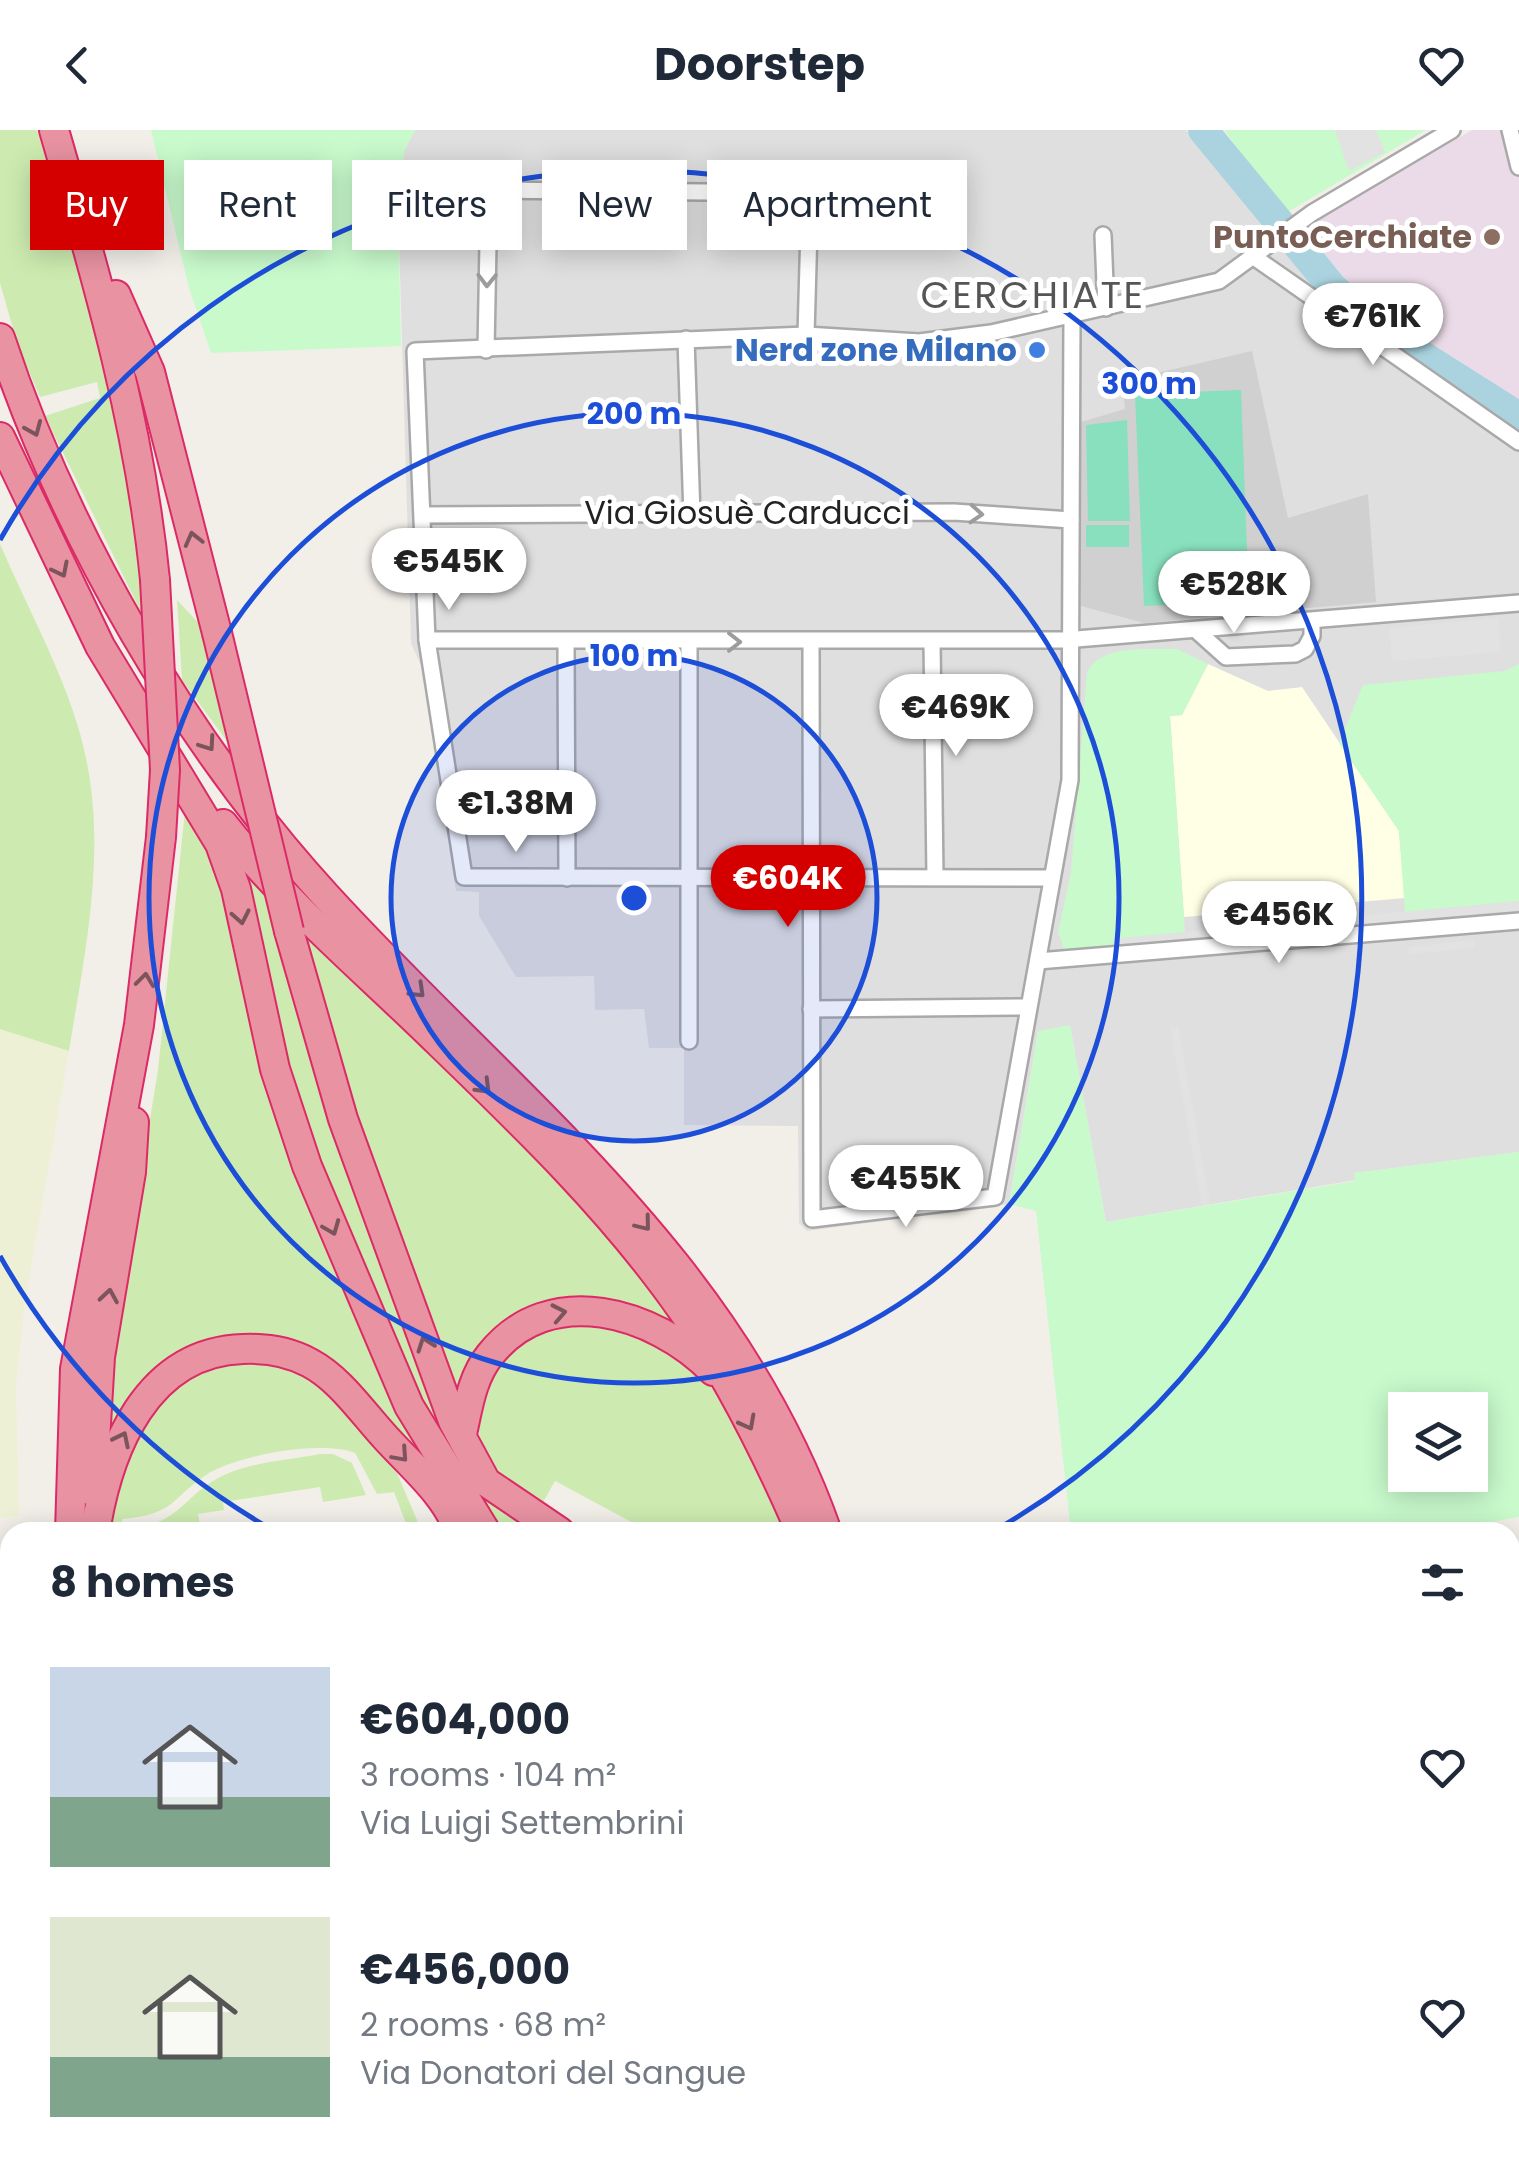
<!DOCTYPE html>
<meta charset="utf-8">
<style>
body{margin:0;font-family:Poppins,sans-serif;background:#f6f6f7;color:#1f2937;height:100vh;display:flex;flex-direction:column;font-size:38px;white-space:nowrap}
*{box-sizing:border-box;margin:0}
p{font-size:32px;color:#747a83}
.icon{flex:none;width:55px;height:55px;fill:none;stroke:currentColor;stroke-width:2;stroke-linecap:round;stroke-linejoin:round}
.map{position:relative;flex:1;overflow:hidden}
.details{position:absolute;left:0px;top:1392px;width:1520px;height:642px;display:flex;flex-direction:column;background:#fff;border-radius:30px 30px 0 0;box-shadow:0 5px 25px #0003}
.details>*{flex:none}
.banner{position:absolute;left:30px;top:30px;width:1000px;height:90px;display:flex;gap:20px}
.buttons{position:absolute;left:1388px;top:1262px;display:grid;gap:20px}
.buttons a{display:grid;place-items:center;width:100px;height:100px;border-radius:0px;background:#fff;box-shadow:0 5px 25px #0003;font-size:50px}
.price{position:absolute;translate:-50% -85px;padding:0 22px;border-radius:35px;background:#fff;color:#222;font-size:32px;line-height:65px;filter:drop-shadow(0 2px 5px #0008)}
.price::after{content:'';position:absolute;left:50%;top:60px;width:30px;height:22px;margin-left:-15px;background:inherit;clip-path:polygon(0 0,100% 0,50% 100%)}
.price.active{background:#d40000;color:#fff}
ul{padding:0;list-style:none}
li{display:flex;align-items:center;gap:30px;height:250px;padding:0 50px}
li span{display:grid;place-items:center;flex:none;width:280px;height:200px;border-radius:0px;color:#555}
li>.icon{margin-inline-start:auto}
span .icon{width:120px;height:120px;fill:#fffc;stroke-width:1}
li b{font-size:42px}
h2{display:flex;justify-content:space-between;align-items:center;height:120px;padding:0 50px;font-size:42px}
.tag{padding:0 35px;border-radius:0px;background:#fff;box-shadow:0 5px 25px #0003;font-size:35px;line-height:90px}
.tag.active{background:#d40000;color:#fff}
header{display:flex;justify-content:space-between;align-items:center;height:130px;padding:0 50px;background:#fff;font-size:45px;font-weight:700}
.map>svg:first-child{display:block}
.residential{fill:#e0dfdf}
.industrial{fill:#ebdbe8}
.education{fill:#ffffe5}
.religious{fill:#d0d0d0}
.construction{fill:#c7c7b4}
.farmland{fill:#eef0d5}
.grass{fill:#cdebb0}
.forest{fill:#add19e}
.park{fill:#c8facc;fill-rule:evenodd}
.pitch{fill:#88e0be}
.parking{fill:#e2e2e2}
.water{fill:#aad3df}
.lines{fill:none;stroke-linecap:round;stroke-linejoin:round}
.river{stroke:#aad3df;stroke-width:30}
.minor-casing{stroke:#a9a9a9;stroke-width:20}
.motorway-casing{stroke:#dc2a67;stroke-width:32}
.minor{stroke:#fff;stroke-width:15}
.motorway{stroke:#e892a2;stroke-width:28}
.motorway-bridge-casing{stroke:#dc2a67;stroke-width:32;stroke-linecap:butt}
.motorway-bridge{stroke:#e892a2;stroke-width:28}
.oneway{stroke:#9c9c9c}
.oneway2{stroke:#7b545c}
.ring{fill:none;stroke:#1d4ed8;stroke-width:5}
.education-dot{fill:#8d6e63;stroke:#fff;stroke-width:4}
.shop-dot{fill:#3f7fe0;stroke:#fff;stroke-width:4}
.labels{text-anchor:middle;stroke-width:10;stroke-linejoin:round;paint-order:stroke}
.education-label{font-size:32px;font-weight:bold;fill:#785e54;stroke:#fff;text-anchor:end}
.shop-label{font-size:32px;font-weight:bold;fill:#366cbe;stroke:#fff;text-anchor:end}
.street-label{font-size:32px;fill:#222;stroke:#fff}
.quarter-label{font-size:38px;letter-spacing:2.5px;fill:#555;stroke:#fff}
.centre{fill:#1d4ed8;stroke:#fff;stroke-width:5}
.ring-label{font-size:30px;text-anchor:middle;font-weight:bold;fill:#1d4ed8;stroke:#fff;stroke-width:10;stroke-linejoin:round;paint-order:stroke}
</style>
<header><svg class="icon" aria-label="back" viewBox="0 0 24 24"><path d="M15 5l-7 7 7 7"/></svg>Doorstep<svg class="icon" aria-label="heart" viewBox="0 0 24 24"><path d="M12 20l-8-8c-3-5 5-10 8-4 3-6 11-1 8 4z"/></svg></header>
<div class="map">
<svg width="1519" height="2034" viewBox="0 0 1519 2034">
<rect width="100%" height="100%" fill="#f2efe9"/>
<path class="residential" d="M 415,0 L 1186,0 L 1350,188 L 1519,299 L 1519,1022 L 1355,1043 L 1356,1050 L 1106,1092 L 1070,896 L 1038,902 L 1009,1074 L 807,1101 L 799,1093 L 798,996 L 684,995 L 684,918 L 649,918 L 644,879 L 595,880 L 594,846 L 516,847 L 479,786 L 479,762 L 456,761 L 423,540 L 411,513 L 397,43 L 402,43 L 404,21 Z"/>
<path class="industrial" d="M 1472,0 L 1519,0 L 1519,276 L 1372,179 L 1302,99 Z"/>
<path class="education" d="M 1208,534 L 1268,561 L 1302,557 L 1399,701 L 1405,768 L 1184,787 L 1170,586 L 1182,585 Z"/>
<path class="religious" d="M 1252,221 L 1288,388 L 1368,364 L 1376,472 L 1144,493 L 1081,476 L 1081,292 L 1125,279 L 1122,251 Z"/>
<path class="construction" d="M 1519,1910 L 1519,2034 L 1371,2034 L 1371,2025 L 1510,2025 L 1510,1915 Z"/>
<g class="farmland">
<path d="M 0,899 L 69,921 L 25,1171 L 16,1255 L 19,1386 L 0,1388 Z"/>
<path d="M 10,1761 L 10,2025 L 202,2025 L 206,2034 L 0,2034 L 0,1762 Z"/>
<path d="M 1048,2025 L 1256,2025 L 1257,2034 L 1050,2034 Z"/>
</g>
<g class="grass">
<path d="M 0,0 L 37,0 C 85,159 132,317 142,484 L 45,286 L 100,268 L 97,252 L 40,267 L 18,216 L 0,153 Z"/>
<path d="M 0,414 C 29,482 74,561 87,633 C 106,729 84,827 69,921 L 0,899 Z"/>
<path d="M 177,470 L 210,505 L 237,625 L 182,550 Z"/>
<path d="M 186,671 L 219,731 L 255,897 L 462,1372 L 347,1254 L 220,1212 L 111,1315 L 104,1272 L 158,940 Z"/>
<path d="M 249,745 L 273,771 L 482,1366 L 530,1402 L 495,1402 L 444,1323 L 345,1108 L 281,928 L 246,748 Z"/>
<path d="M 300,797 L 591,1078 L 691,1207 L 562,1172 L 460,1262 L 453,1262 L 343,959 Z"/>
<path d="M 563,1188 C 588,1193 624,1193 647,1205 C 726,1244 755,1330 793,1402 L 650,1402 L 555,1351 L 541,1376 L 500,1349 L 481,1318 L 477,1285 L 497,1228 Z"/>
<path d="M 266,1228 L 310,1244 L 381,1319 L 397,1343 L 422,1402 L 408,1399 L 394,1362 L 377,1364 L 355,1323 C 322,1310 239,1325 209,1343 C 169,1369 177,1384 122,1389 L 122,1398 C 181,1397 179,1368 222,1346 C 250,1332 289,1330 320,1324 L 333,1324 L 352,1333 L 366,1365 L 323,1372 L 320,1357 L 223,1372 L 224,1380 L 198,1384 L 201,1402 L 104,1402 C 114,1345 138,1276 190,1242 C 207,1230 244,1231 266,1228 Z"/>
<path d="M 1519,1531 L 1519,1658 L 1510,1659 L 1510,1533 Z"/>
<path d="M 320,2025 L 507,2025 L 498,2034 L 333,2034 Z"/>
<path d="M 526,2025 L 584,2025 L 587,2034 L 519,2034 Z"/>
<path d="M 648,2025 L 733,2031 L 771,2025 L 873,2025 L 872,2034 L 651,2034 Z"/>
</g>
<g class="forest">
<path d="M 992,2025 L 1048,2025 L 1050,2034 L 994,2034 Z"/>
<path d="M 1256,2025 L 1371,2025 L 1371,2034 L 1257,2034 Z"/>
</g>
<g class="park">
<path d="M 151,0 L 415,0 L 404,21 L 402,43 L 397,44 L 401,216 L 211,223 L 189,158 Z"/>
<path d="M 1224,0 L 1426,0 L 1286,83 Z"/>
<path d="M 1177,519 L 1208,534 L 1182,585 L 1170,586 L 1185,802 L 1114,809 L 1114,819 L 1064,819 L 1058,802 L 1071,743 L 1087,543 C 1100,513 1149,520 1177,519 Z"/>
<path d="M 1519,534 L 1519,771 L 1405,782 L 1399,701 L 1339,613 L 1363,555 L 1505,541 Z"/>
<path d="M 1070,895 L 1106,1092 L 1355,1051 L 1354,1043 L 1519,1022 L 1519,1387 C 1472,1394 1415,1414 1371,1392 L 1335,1402 L 1071,1402 L 1036,1081 L 1009,1074 L 1038,901 ZM 1406,1280 L 1470,1280 L 1470,1345 L 1405,1345 Z"/>
</g>
<g class="pitch">
<path d="M 1241,260 L 1249,472 L 1144,476 L 1135,264 Z"/>
<path d="M 1127,290 L 1130,391 L 1088,391 L 1086,295 Z"/>
<rect x="1086" y="395" width="43" height="22"/>
</g>
<g class="parking">
<path d="M 1335,0 L 1376,0 L 1385,22 L 1349,41 Z"/>
<path d="M 901,220 L 958,220 L 958,232 L 901,233 Z"/>
<path d="M 1498,488 L 1501,522 L 1392,531 L 1389,498 Z"/>
<path d="M 1519,771 L 1519,780 L 1114,819 L 1113,809 Z"/>
<path d="M 1474,810 L 1474,818 L 1409,824 L 1408,817 Z"/>
<path d="M 1178,896 L 1210,1074 L 1202,1075 L 1170,898 Z"/>
</g>
<path class="water" d="M 1519,1925 L 1519,2034 L 1442,2034 L 1444,2025 L 1510,2025 L 1510,1929 Z"/>
<g class="lines">
<path class="river" d="M 1203,0 L 1333,158 L 1377,197 L 1519,287"/>
<defs>
<g id="minor">
<path d="M 1510,0 L 1519,37"/>
<path d="M 1103,105 L 1106,178"/>
<path d="M 1254,127 L 1519,312"/>
<path d="M 686,209 L 692,385"/>
<path d="M 486,220 L 489,60 L 810,63 L 806,205"/>
<path d="M 423,385 L 954,382 L 1071,390"/>
<path d="M 1197,501 L 1226,527 L 1295,524 L 1305,519 L 1312,506 L 1312,491"/>
<path d="M 427,510 L 1064,510 L 1519,473"/>
<path d="M 811,511 L 812,1089 L 995,1067 L 1070,650 L 1072,184"/>
<path d="M 932,511 L 935,747"/>
<path d="M 689,512 L 689,911"/>
<path d="M 566,513 L 567,748"/>
<path d="M 1052,748 L 464,747 L 427,510 L 415,221 L 806,205 L 919,212 L 991,203 L 1219,151 L 1312,83 L 1452,0"/>
<path d="M 1038,831 L 1519,791"/>
<path d="M 811,879 L 1027,877"/>
</g>
<g id="motorway">
<path d="M 54,0 C 97,149 140,295 155,450"/>
<path d="M 116,165 L 150,242 L 217,503"/>
<path d="M 0,208 C 65,405 186,613 326,766 C 512,970 732,1130 827,1402"/>
<path d="M 0,307 L 100,516 L 220,714 L 236,759 L 275,939 L 307,1036 L 409,1276 L 486,1402"/>
<path d="M 223,694 C 285,773 359,835 431,905 C 520,991 612,1079 683,1181 C 730,1249 768,1326 801,1402"/>
<path d="M 289,801 L 343,989 L 453,1291 L 486,1352 L 560,1402"/>
<path d="M 462,1304 C 468,1277 472,1247 490,1225 C 549,1150 655,1182 713,1241"/>
<path d="M 92,1361 L 100,1227 L 131,1042 L 134,992"/>
<path d="M 70,1402 L 75,1239 L 139,895 L 161,707"/>
<path d="M 95,1402 C 108,1320 146,1222 243,1219 C 265,1218 290,1222 310,1233 C 340,1249 362,1282 385,1307 C 411,1336 447,1365 459,1402"/>
<path d="M 1510,1452 L 1519,1451"/>
<path d="M 1510,1486 L 1519,1484"/>
<path d="M 0,1646 L 10,1643"/>
<path d="M 0,1705 L 10,1703"/>
<path d="M 0,1743 L 10,1742"/>
<path d="M 255,2025 L 261,2034"/>
<path d="M 301,2025 L 315,2034"/>
<path d="M 592,2025 L 595,2034"/>
<path d="M 640,2025 L 643,2034"/>
<path d="M 510,2034 L 517,2025"/>
<path d="M 881,2034 L 882,2025"/>
<path d="M 906,2034 L 907,2025"/>
</g>
</defs>
<use href="#minor" class="minor-casing"/>
<use href="#motorway" class="motorway-casing"/>
<use href="#minor" class="minor"/>
<use href="#motorway" class="motorway"/>
<defs>
<g id="motorway-bridge">
<path d="M 155,450 L 165,640 L 161,707"/>
<path d="M 217,503 L 289,801"/>
</g>
</defs>
<use href="#motorway-bridge" class="motorway-bridge-casing"/>
<use href="#motorway-bridge" class="motorway-bridge"/>
</g>
<defs><path id="oneway-chevron" d="M-2-3.5L2.5 0L-2 3.5" fill="none" stroke-width="1.6" stroke-linecap="round" stroke-linejoin="round" transform="scale(2.5)"/></defs>
<g class="oneway">
<use href="#oneway-chevron" transform="translate(487 150) rotate(91)"/>
<use href="#oneway-chevron" transform="translate(976 384) rotate(4)"/>
<use href="#oneway-chevron" transform="translate(734 512)"/>
</g>
<g class="oneway2">
<use href="#oneway-chevron" transform="translate(34 299) rotate(67)"/>
<use href="#oneway-chevron" transform="translate(193 409) rotate(-104)"/>
<use href="#oneway-chevron" transform="translate(61 440) rotate(63)"/>
<use href="#oneway-chevron" transform="translate(208 614) rotate(55)"/>
<use href="#oneway-chevron" transform="translate(241 787) rotate(79)"/>
<use href="#oneway-chevron" transform="translate(145 850) rotate(-83)"/>
<use href="#oneway-chevron" transform="translate(418 861) rotate(44)"/>
<use href="#oneway-chevron" transform="translate(484 957) rotate(45)"/>
<use href="#oneway-chevron" transform="translate(644 1094) rotate(51)"/>
<use href="#oneway-chevron" transform="translate(332 1098) rotate(68)"/>
<use href="#oneway-chevron" transform="translate(109 1166) rotate(-81)"/>
<use href="#oneway-chevron" transform="translate(559 1183) rotate(-11)"/>
<use href="#oneway-chevron" transform="translate(425 1214) rotate(-110)"/>
<use href="#oneway-chevron" transform="translate(748 1293) rotate(62)"/>
<use href="#oneway-chevron" transform="translate(122 1309) rotate(-64)"/>
<use href="#oneway-chevron" transform="translate(401 1325) rotate(48)"/>
</g>
<circle cx="634" cy="768" r="243" fill="#1d4ed8" fill-opacity=".12"/>
<g class="ring">
<circle cx="634" cy="768" r="243"/>
<circle cx="634" cy="768" r="485"/>
<path d="M276 1402A728 728 0 0 1 0 1126M0 410A728 728 0 1 1 992 1402"/>
</g>
<circle class="education-dot" cx="1492" cy="107" r="10"/>
<circle class="shop-dot" cx="1037" cy="220" r="10"/>
<g class="labels">
<g class="education-label">
<text x="1472" y="118">PuntoCerchiate</text>
</g>
<g class="shop-label">
<text x="1017" y="231">Nerd zone Milano</text>
</g>
<g class="street-label">
<text x="747" y="394">Via Giosuè Carducci</text>
</g>
<g class="quarter-label">
<text x="1033" y="178">CERCHIATE</text>
</g>
</g>
<circle cx="634" cy="768" r="15" class="centre"/>
<g class="ring-label">
<text x="1149" y="264">300 m</text>
<text x="634" y="294">200 m</text>
<text x="634" y="536">100 m</text>
</g>
</svg>
<div class="buttons">
<a><svg class="icon" aria-label="layers" viewBox="0 0 24 24"><path d="M12 4l9 5-9 5-9-5zM3 14l9 5 9-5"/></svg></a>
</div>
<b class="price" style="left:1373px;top:238px">€761K</b>
<b class="price" style="left:449px;top:483px">€545K</b>
<b class="price" style="left:1234px;top:506px">€528K</b>
<b class="price" style="left:956px;top:629px">€469K</b>
<b class="price" style="left:516px;top:725px">€1.38M</b>
<b class="price active" style="left:788px;top:800px">€604K</b>
<b class="price" style="left:1279px;top:836px">€456K</b>
<b class="price" style="left:906px;top:1100px">€455K</b>
<div class="banner">
<a class="tag active">Buy</a>
<a class="tag">Rent</a>
<a class="tag">Filters</a>
<a class="tag">New</a>
<a class="tag">Apartment</a>
</div>
<section class="details">
<h2>8 homes<svg class="icon" aria-label="filters" viewBox="0 0 24 24"><path d="M4 7h16M4 17h16"/><circle cx="9" cy="7" r="2"/><circle cx="15" cy="17" r="2"/></svg></h2>
<ul>
<li><span style="background:linear-gradient(#c9d6e8 65%,#7fa58c 0)"><svg class="icon" aria-label="home" viewBox="0 0 24 24"><path d="M3 11l9-7 9 7M6 9v11h12V9"/></svg></span><div><b>€604,000</b><p>3 rooms · 104 m²</p><p>Via Luigi Settembrini</p></div><svg class="icon" aria-label="heart" viewBox="0 0 24 24"><path d="M12 20l-8-8c-3-5 5-10 8-4 3-6 11-1 8 4z"/></svg></li>
<li><span style="background:linear-gradient(#dfe7d0 70%,#7fa58c 0)"><svg class="icon" aria-label="home" viewBox="0 0 24 24"><path d="M3 11l9-7 9 7M6 9v11h12V9"/></svg></span><div><b>€456,000</b><p>2 rooms · 68 m²</p><p>Via Donatori del Sangue</p></div><svg class="icon" aria-label="heart" viewBox="0 0 24 24"><path d="M12 20l-8-8c-3-5 5-10 8-4 3-6 11-1 8 4z"/></svg></li>
</ul>
</section>
</div>
